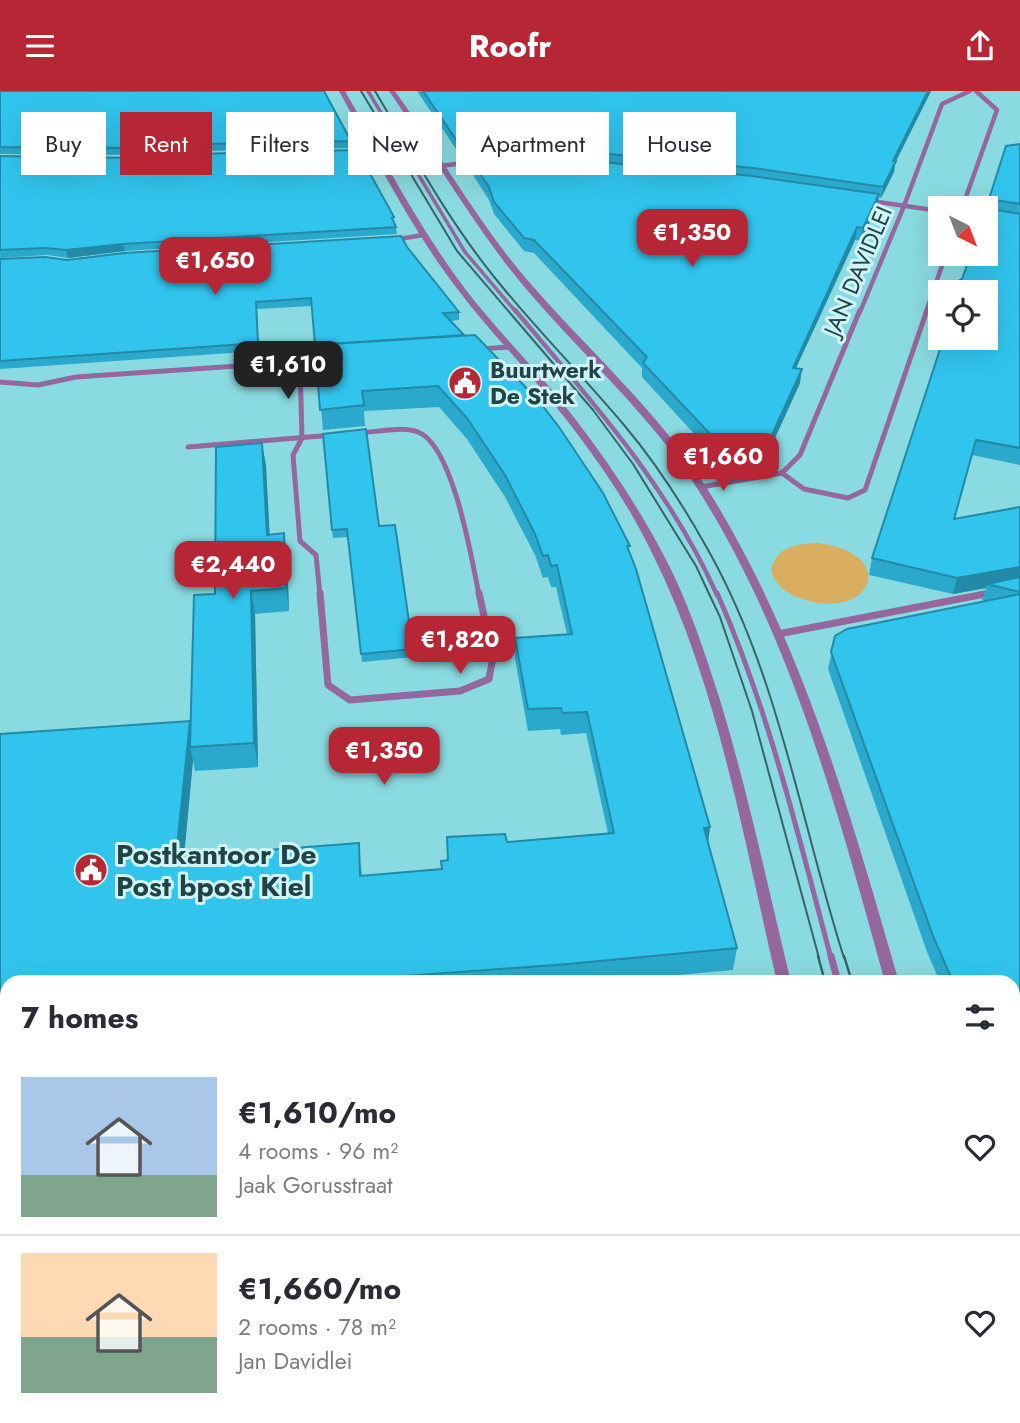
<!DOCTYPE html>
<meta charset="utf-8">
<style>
body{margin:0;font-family:Jost,sans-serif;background:#f2f2f3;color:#2b2b33;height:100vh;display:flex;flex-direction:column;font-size:26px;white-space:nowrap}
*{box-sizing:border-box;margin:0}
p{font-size:23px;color:#7c7c81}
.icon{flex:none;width:38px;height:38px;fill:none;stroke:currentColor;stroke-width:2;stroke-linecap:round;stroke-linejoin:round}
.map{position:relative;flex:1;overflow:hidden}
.side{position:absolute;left:0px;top:884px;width:1020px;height:450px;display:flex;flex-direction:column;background:#fff;border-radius:21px 21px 0 0;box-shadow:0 7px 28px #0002}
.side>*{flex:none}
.banner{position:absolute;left:21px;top:21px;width:978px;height:63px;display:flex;gap:14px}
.needle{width:46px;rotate:138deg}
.tools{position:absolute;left:928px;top:105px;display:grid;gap:14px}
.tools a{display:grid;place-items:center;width:70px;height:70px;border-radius:0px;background:#fff;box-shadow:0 7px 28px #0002;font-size:35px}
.price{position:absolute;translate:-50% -60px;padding:0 16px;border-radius:14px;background:#b72634;color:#fff;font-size:23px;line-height:46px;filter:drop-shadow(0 2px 4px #0008)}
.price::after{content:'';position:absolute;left:50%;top:42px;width:21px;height:16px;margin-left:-10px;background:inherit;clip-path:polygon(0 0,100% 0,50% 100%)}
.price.selected{background:#222;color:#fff}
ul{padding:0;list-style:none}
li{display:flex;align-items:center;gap:21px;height:175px;padding:0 21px}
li+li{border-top:2px solid #e1e1e2}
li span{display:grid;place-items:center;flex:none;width:196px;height:140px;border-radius:0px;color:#555}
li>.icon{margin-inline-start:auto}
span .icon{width:84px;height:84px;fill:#fffc;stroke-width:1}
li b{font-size:30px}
h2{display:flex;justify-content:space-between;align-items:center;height:84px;padding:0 21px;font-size:30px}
.chip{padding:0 24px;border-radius:0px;background:#fff;box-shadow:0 7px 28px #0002;font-size:24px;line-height:63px}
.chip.selected{background:#b72634;color:#fff}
header{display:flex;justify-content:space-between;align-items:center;height:91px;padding:0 21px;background:#b72634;color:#fff;font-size:32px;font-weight:700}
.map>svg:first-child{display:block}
.green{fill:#d9ae5f}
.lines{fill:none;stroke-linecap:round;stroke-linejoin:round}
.service-far3{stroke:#96669e;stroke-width:3.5}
.service-far2{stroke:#96669e;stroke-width:4.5}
.service-far1{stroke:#96669e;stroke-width:5}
.service{stroke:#96669e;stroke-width:7}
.minor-far3{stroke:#96669e;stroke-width:4.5}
.minor-far2{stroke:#96669e;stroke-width:5}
.minor-far1{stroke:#96669e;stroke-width:7}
.minor{stroke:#96669e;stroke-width:9}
.tertiary{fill:#96669e;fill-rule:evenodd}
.tram-far1{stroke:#386467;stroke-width:2}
.tram{stroke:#386467;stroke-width:2.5}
.wall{fill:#2aa9cd}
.shaded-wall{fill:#228aa7}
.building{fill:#31c5ee;stroke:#228aa7;stroke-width:2}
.labels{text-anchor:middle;stroke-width:6;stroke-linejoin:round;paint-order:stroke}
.far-street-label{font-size:23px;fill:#214345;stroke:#cef4f7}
.far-poi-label{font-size:23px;font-weight:bold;fill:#214345;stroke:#cef4f7;text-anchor:start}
.poi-label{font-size:28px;font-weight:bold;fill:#214345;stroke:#cef4f7;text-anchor:start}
</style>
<header><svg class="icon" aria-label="menu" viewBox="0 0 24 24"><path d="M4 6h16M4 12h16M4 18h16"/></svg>Roofr<svg class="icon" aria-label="share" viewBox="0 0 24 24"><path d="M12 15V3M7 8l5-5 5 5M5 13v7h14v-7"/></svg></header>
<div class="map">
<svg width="1020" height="1332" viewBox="0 0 1020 1332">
<rect width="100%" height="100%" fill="#8adbe1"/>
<path class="green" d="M 817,452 C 900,462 873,531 802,508 C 787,503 776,495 771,480 C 775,456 796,453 817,452 Z"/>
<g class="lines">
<path class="service-far3" d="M 368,0 L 465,161 L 516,221"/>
<path class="service-far2" d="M 515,219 C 591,309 669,396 717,504"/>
<path class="service-far1" d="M 717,502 C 769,619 798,744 831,867"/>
<g class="service">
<path d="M 831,865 L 838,891"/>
<path d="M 1003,1326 L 1005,1332"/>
</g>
<g class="minor-far3">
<path d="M 351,63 L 375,61"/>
<path d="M 441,75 L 477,70"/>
<path d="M 871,110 L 940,120"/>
<path d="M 962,117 L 997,19 L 976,0"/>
<path d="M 393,149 L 423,144"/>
<path d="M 860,221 L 904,115 L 942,13 L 970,0"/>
<path d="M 926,221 L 946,163"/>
</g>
<g class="minor-far2">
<path d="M 479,258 L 510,256"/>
<path d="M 300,272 L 302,347 L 293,364 L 300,450 L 316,464 L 320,504"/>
<path d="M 0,291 L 38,294 L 76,286 L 324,269"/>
<path d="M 359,342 C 377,341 401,335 418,341 C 453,354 472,469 479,504"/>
<path d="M 188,356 L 333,344"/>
<path d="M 782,382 L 804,398 L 848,407 L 865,399 L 927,219"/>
<path d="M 701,396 L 782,382 L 800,364 L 860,219"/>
<path d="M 981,504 L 991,502"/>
</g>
<g class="minor-far1">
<path d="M 320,502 L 328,594 L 350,609 L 460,600 L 489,588 L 493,566 L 479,502"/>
<path d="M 778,543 L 990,502"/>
</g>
<g class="minor">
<path d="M 0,968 L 7,967"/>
<path d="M 1013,1074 L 1020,1072"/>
<path d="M 144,1326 L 144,1332"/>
<path d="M 221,1326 L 221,1332"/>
</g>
<g class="tertiary">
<path d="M 339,0 L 345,0 C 383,67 419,137 466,199 C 493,234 524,266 552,299 C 594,350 631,403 662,461 C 687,507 704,559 720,609 C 748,701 768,797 791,891 L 777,891 C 743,747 719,597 653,464 C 620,395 573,335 524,277 C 503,253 481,229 462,204 C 413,142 377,69 339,0 Z"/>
<path d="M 389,0 L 395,0 C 440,63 478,132 529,191 C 589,260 659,321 708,399 C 802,549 850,722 899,891 L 885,891 C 838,722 792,546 697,397 C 648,321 579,261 521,192 C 472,132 433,64 389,0 Z"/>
<path d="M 1013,1170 L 1020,1174 L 1020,1199 L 1013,1195 Z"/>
<path d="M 921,1326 L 939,1326 L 941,1332 L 923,1332 Z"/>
</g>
<g class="tram-far1">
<path d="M 361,0 L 457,160 L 593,319 L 633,373 L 696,475 L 720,526 L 752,620 L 819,867"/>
<path d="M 375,0 C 413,64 448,129 495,187 C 536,238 582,284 624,334 C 656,372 683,414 707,457 C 779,584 800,729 844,867"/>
</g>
<g class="tram">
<path d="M 818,865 L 825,891"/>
<path d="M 844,865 L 852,891"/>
<path d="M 1013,1308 L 1020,1325"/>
<path d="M 986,1326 L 989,1332"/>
</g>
</g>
<g class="wall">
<path d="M 0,0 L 351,50 L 352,57 L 156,61 L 142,64 L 0,63 Z"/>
<path d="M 417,0 L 931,0 L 895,72 L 894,81 L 881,107 L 879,106 L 877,116 L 861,150 L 855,149 L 796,277 L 800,292 L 769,360 L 760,358 L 736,367 L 724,366 L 710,360 L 642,286 L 642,277 L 534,162 L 524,160 L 494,123 L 489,109 L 468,76 L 467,66 L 462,67 Z"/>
<path d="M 1020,53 L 1020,374 L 972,364 L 955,428 L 1020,416 L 1020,1031 L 1015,1032 L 1013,1031 L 1013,891 L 940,891 L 927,861 L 828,578 L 835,545 L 984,510 L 982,509 L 986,497 L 953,503 L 869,484 L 872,467 L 985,247 L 985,201 L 950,201 L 951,194 L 962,188 L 989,108 Z"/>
<path d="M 0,65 L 394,132 L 396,136 L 397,143 L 125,160 L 68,167 L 47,164 L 0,167 Z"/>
<path d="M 407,156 L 459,221 L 459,229 L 450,230 L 629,461 L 710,736 L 708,751 L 737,857 L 733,879 L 604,891 L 7,891 L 7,936 L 0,936 L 0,643 L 191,635 L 215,503 L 262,352 L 266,375 L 269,444 L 284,442 L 287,466 L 289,520 L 255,523 L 258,676 L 195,680 L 193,669 L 184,765 L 361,774 L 362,785 L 441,778 L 448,769 L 507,751 L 608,742 L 586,642 L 561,644 L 560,638 L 528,640 L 515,568 L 515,547 L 567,543 L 556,496 L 551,496 L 548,486 L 543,487 L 535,464 L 505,406 L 467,348 L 439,316 L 364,320 L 365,335 L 323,339 L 312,215 L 257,218 L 259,260 L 0,278 L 0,168 L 67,169 Z"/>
<path d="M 379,435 L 413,558 L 414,566 L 362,571 L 348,446 L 333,447 L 332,439 Z"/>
</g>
<g class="shaded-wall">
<path d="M 928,0 L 931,0 L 895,72 L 894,81 L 881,107 L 883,96 L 893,70 Z"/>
<path d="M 484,53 L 484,64 L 467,64 L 467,66 L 462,67 L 461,56 Z"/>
<path d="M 154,54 L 156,61 L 142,64 L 140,57 Z"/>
<path d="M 879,103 L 877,116 L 861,150 L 863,137 Z"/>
<path d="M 857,136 L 855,149 L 790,290 L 793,277 Z"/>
<path d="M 123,153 L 125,160 L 68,167 L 66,159 Z"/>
<path d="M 802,278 L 800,292 L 769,360 L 771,346 Z"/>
<path d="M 762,344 L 760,358 L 736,367 L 738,352 Z"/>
<path d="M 262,352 L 266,375 L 271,467 L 267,444 Z"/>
<path d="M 284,442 L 287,466 L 289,520 L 286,497 Z"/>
<path d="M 1020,476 L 1020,491 L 987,493 L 986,497 L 953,503 L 957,487 Z"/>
<path d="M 251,500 L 255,523 L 258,676 L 254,652 Z"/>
<path d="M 190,630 L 194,652 L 190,656 L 193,669 L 182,787 L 176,766 Z"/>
<path d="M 710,736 L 707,758 L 704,737 Z"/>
<path d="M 1020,1022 L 1020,1031 L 1015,1032 Z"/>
<path d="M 104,1326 L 114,1326 L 113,1332 L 103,1332 Z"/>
</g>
<g class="building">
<path d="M 0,0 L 324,0 L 351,50 L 154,54 L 140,57 L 0,56 Z"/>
<path d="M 423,0 L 928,0 L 893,70 L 896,70 L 883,96 L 753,77 L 527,55 L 484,53 L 461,56 Z"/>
<path d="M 1020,53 L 1020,113 L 989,108 L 1006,55 Z"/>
<path d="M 357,59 L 394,126 L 392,127 L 396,136 L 123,153 L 66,159 L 45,157 L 0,159 L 0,65 L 141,67 L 155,64 Z"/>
<path d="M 484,62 L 526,64 L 752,85 L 879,103 L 863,137 L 857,136 L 793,277 L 802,278 L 771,346 L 762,344 L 738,352 L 726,352 L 712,345 L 643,272 L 647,266 L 534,149 L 524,147 L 494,111 L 489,96 L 467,64 Z"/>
<path d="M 986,117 L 1020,123 L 1020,357 L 976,349 L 954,428 L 1020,416 L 1020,476 L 957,487 L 872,467 L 943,249 L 946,247 L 985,247 L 985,201 L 952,201 L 951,194 L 962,188 L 971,163 L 985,163 Z"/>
<path d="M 401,145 L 407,156 L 459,221 L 443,222 L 464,244 L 315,254 L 311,207 L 256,211 L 258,252 L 0,270 L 0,168 L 45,166 L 67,169 L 124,162 Z"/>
<path d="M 475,244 L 538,309 L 559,336 L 603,402 L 630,455 L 627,455 L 636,478 L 710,736 L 704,737 L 737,857 L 568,873 L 322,891 L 7,891 L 7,914 L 0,914 L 0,643 L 190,630 L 176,766 L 359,752 L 360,785 L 442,778 L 441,770 L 448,769 L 447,746 L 505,743 L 507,751 L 614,742 L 587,621 L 562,622 L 561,617 L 528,618 L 515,547 L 572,543 L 557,474 L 551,475 L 548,464 L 543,465 L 535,443 L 505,384 L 467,327 L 438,295 L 362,300 L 364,314 L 320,319 L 315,254 Z"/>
<path d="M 366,338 L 379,435 L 395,434 L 413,558 L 361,563 L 347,438 L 332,439 L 323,343 Z"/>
<path d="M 262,352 L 267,444 L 284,442 L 286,497 L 251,500 L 254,652 L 190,656 L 194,504 L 215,503 L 216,356 Z"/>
<path d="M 1020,486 L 1020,501 L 987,493 Z"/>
<path d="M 1020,503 L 1020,1016 L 1013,1013 L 1013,891 L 953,891 L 933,845 L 831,561 L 835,545 L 847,538 Z"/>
<path d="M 7,991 L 7,1326 L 104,1326 L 103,1332 L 0,1332 L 0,992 Z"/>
<path d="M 248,1326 L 896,1326 L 897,1332 L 248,1332 Z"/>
</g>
<defs>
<symbol id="civic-disc" viewBox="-11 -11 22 22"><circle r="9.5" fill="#b72634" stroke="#cef4f7"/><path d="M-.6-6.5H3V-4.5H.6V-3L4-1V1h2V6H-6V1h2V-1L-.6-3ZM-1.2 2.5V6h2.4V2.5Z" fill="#fff"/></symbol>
</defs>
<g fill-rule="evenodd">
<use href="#civic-disc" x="446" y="273" width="38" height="38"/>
<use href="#civic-disc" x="72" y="760" width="38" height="38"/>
</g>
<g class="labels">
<g class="far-street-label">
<text transform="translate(858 180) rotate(-67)" y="8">JAN DAVIDLEI</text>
</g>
<g class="far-poi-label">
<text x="490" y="287">Buurtwerk<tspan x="490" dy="26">De Stek</tspan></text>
</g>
<g class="poi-label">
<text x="116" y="773">Postkantoor De<tspan x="116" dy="32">Post bpost Kiel</tspan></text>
</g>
</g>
</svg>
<div class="tools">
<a><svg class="needle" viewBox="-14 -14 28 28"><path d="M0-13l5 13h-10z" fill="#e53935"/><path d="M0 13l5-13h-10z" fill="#7c7c81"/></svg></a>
<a><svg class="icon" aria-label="locate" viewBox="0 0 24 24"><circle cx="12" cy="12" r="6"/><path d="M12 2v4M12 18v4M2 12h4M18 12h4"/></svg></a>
</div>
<b class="price" style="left:692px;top:178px">€1,350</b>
<b class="price" style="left:215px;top:206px">€1,650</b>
<b class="price selected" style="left:288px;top:310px">€1,610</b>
<b class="price" style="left:723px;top:402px">€1,660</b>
<b class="price" style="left:233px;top:510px">€2,440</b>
<b class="price" style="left:460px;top:585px">€1,820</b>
<b class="price" style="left:384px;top:696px">€1,350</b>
<div class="banner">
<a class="chip">Buy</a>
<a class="chip selected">Rent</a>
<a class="chip">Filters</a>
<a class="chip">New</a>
<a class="chip">Apartment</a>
<a class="chip">House</a>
</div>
<section class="side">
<h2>7 homes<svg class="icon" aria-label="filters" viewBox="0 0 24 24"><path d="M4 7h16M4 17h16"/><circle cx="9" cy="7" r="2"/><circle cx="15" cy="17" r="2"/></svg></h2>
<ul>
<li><span style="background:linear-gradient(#a9c7e8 70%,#7fa58c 0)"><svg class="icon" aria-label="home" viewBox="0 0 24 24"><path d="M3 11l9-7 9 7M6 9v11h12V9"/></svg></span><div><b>€1,610/mo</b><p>4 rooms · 96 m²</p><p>Jaak Gorusstraat</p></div><svg class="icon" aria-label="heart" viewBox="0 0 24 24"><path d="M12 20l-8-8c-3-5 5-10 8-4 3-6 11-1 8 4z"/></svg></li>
<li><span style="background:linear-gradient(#ffd9b3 60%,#7fa58c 0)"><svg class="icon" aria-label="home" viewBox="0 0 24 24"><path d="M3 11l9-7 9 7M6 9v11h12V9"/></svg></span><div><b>€1,660/mo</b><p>2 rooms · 78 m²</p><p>Jan Davidlei</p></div><svg class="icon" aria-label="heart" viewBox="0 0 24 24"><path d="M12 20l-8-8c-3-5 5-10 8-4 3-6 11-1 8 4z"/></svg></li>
</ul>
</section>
</div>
